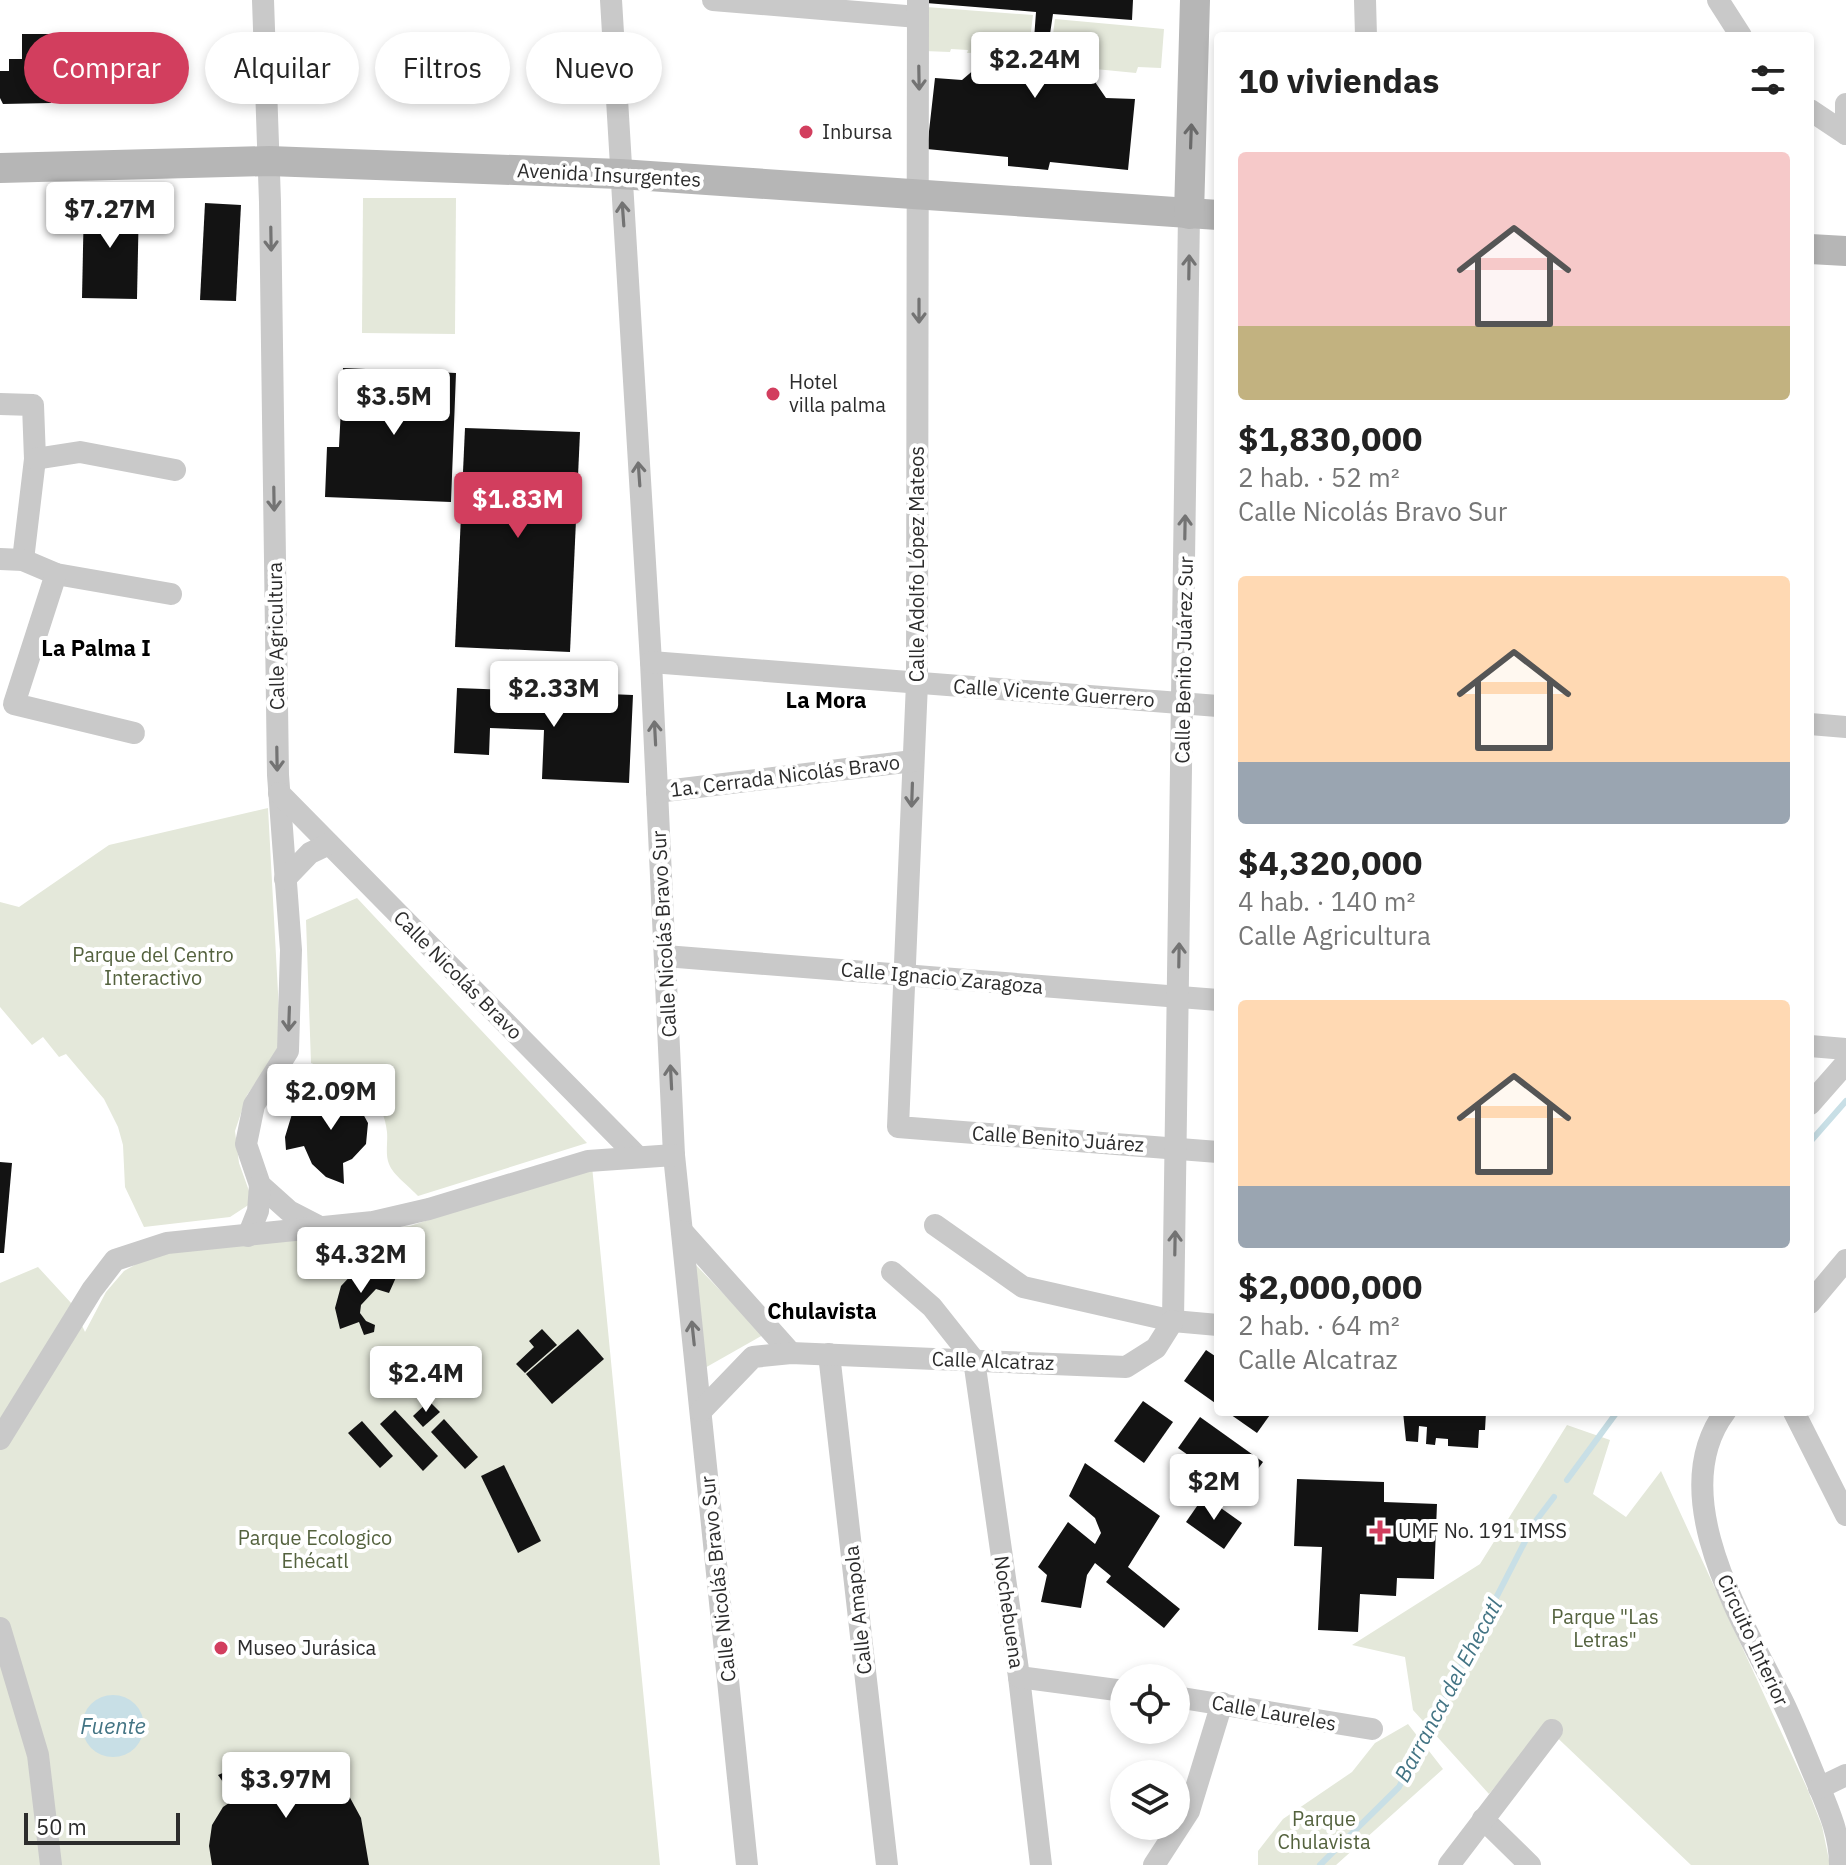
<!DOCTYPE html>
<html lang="es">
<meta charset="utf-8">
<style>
body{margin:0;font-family:"IBM Plex Sans",sans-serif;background:#f6f6f6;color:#222;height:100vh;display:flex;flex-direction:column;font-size:30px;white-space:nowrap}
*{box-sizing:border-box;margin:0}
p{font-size:26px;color:#767676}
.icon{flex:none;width:44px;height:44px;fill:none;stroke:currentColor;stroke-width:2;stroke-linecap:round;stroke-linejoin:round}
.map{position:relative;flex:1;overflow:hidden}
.sheet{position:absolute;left:1214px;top:32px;width:600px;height:1384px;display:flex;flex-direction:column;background:#fff;border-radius:8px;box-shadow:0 4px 12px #0003}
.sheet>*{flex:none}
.banner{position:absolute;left:24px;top:32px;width:760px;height:72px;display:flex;gap:16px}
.buttons{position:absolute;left:1110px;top:1664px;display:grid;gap:16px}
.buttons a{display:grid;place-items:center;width:80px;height:80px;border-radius:50%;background:#fff;box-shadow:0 4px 12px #0003;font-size:40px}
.scale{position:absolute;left:24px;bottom:20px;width:156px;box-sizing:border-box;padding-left:8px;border:4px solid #2c2c2c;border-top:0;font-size:22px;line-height:28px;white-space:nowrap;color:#2c2c2c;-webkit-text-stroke:6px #fff;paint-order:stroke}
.price{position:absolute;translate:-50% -68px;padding:0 18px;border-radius:8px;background:#fff;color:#222;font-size:26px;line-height:52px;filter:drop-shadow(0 2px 4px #0008)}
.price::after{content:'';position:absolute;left:50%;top:48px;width:24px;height:18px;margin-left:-12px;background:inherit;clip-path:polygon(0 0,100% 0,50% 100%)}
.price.current{background:#d23e5e;color:#fff}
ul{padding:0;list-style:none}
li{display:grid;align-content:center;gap:16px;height:424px;padding:0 24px}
li span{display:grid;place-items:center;height:248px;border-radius:8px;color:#555}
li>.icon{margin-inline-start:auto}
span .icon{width:144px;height:144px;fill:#fffc;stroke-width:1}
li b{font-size:34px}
h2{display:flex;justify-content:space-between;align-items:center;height:96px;padding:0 24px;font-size:34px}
.tag{padding:0 28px;border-radius:36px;background:#fff;box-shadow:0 4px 12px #0003;font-size:28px;line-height:72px}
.tag.current{background:#d23e5e;color:#fff}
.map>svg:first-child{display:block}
.green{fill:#e4e8da}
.water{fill:#c8dfe6}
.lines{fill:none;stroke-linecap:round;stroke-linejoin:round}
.stream{stroke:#c8dfe6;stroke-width:6}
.building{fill:#131313}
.street{stroke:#c9c9c9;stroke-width:22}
.secondary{stroke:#b6b6b6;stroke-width:30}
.oneway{stroke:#737373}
.oneway2{stroke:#6a6a6a}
.poi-dot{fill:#d23e5e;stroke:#fff;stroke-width:3}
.labels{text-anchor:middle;stroke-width:8;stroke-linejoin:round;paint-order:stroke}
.poi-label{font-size:20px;fill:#2c2c2c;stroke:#fff;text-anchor:start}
.street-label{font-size:20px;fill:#2c2c2c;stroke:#fff}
.park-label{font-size:20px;fill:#54623e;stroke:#fff}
.neighbourhood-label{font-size:22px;font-weight:bold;fill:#000;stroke:#fff}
.water-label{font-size:22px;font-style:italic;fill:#437484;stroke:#fff}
</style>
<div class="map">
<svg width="1846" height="1865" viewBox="0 0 1846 1865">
<rect width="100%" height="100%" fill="#fff"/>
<g class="green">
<path d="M 926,7 L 1033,15 L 1029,48 L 992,46 L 991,52 L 967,53 L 968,50 L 951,49 L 950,52 L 924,51 Z"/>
<path d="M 1055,19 L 1164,29 L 1161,68 L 1138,67 L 1136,73 L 1085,68 L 1086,55 L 1051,50 Z"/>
<path d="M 363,198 L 456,198 L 455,334 L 362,333 Z"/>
<path d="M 268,808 L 281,1048 L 247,1095 L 235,1131 L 239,1163 L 253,1202 L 230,1217 L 144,1227 L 125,1187 L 123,1145 L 118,1127 L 104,1099 L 66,1054 L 59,1057 L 43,1037 L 32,1045 L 0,1007 L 0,902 L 19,907 L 109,845 Z"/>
<path d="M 357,898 L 587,1143 L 418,1196 C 410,1187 393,1175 389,1164 C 385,1155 388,1141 387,1132 C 384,1099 360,1079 328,1082 L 323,1068 L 311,1063 L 306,920 Z"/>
<path d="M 592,1166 L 660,1865 L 0,1865 L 0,1283 L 38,1267 L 72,1304 L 85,1332 L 106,1292 L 124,1271 L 147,1258 L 190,1248 L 410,1226 Z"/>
<path d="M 693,1262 L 763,1335 L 703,1369 Z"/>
<path d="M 1567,1425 L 1610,1440 L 1593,1494 L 1626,1517 L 1661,1471 L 1807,1788 L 1822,1826 L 1830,1865 L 1691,1865 L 1545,1726 L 1489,1794 L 1413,1710 L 1405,1657 L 1352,1645 L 1480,1564 Z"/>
<path d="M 1408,1724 L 1443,1769 L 1336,1865 L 1258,1865 L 1258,1851 L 1283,1819 L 1352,1772 L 1375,1743 Z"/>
</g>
<circle class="water" cx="113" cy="1726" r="31"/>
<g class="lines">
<g class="stream">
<path d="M 1810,1142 L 1846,1101"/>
<path d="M 1567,1480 L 1617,1412"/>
<path d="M 1320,1865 L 1399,1787 L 1535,1522 L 1554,1497"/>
</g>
</g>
<g class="building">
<path d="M 926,0 L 1133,0 L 1132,20 L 1053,14 L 1047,54 L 1084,58 L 1082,73 L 1093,79 L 1106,98 L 1135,99 L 1128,170 L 1050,162 L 1048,170 L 1008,166 L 1008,157 L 927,149 L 935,78 L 962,80 L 983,62 L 995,60 L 995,49 L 1033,53 L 1036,12 L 926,3 Z"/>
<path d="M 22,34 L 51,34 L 51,103 L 3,104 L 0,98 L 0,71 L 9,71 L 9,59 L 22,59 Z"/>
<path d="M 84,201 L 139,202 L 137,299 L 82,298 Z"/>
<path d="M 205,203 L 241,205 L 236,301 L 200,300 Z"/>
<path d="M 343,368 L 456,373 L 451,502 L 325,497 L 327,447 L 339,447 Z"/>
<path d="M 465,428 L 580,432 L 570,652 L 455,647 Z"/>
<path d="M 457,688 L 633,695 L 629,783 L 542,779 L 544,730 L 490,728 L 489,755 L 454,753 Z"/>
<path d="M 348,1084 L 374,1102 L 362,1112 L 368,1123 L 366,1144 L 352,1159 L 343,1163 L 344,1184 L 326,1177 L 312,1164 L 304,1146 L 286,1150 L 285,1137 L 295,1104 L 309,1112 L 326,1100 L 344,1100 Z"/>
<path d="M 0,1162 L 12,1163 L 4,1253 L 0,1253 Z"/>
<path d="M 378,1264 L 378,1269 L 398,1273 L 389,1293 L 376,1289 L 361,1305 L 360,1313 L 366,1321 L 375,1325 L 374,1332 L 364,1335 L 359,1322 L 340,1329 L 335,1308 L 341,1286 L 356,1270 Z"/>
<path d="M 542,1329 L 557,1345 L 525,1373 L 516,1364 L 534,1347 L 529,1341 Z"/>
<path d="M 578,1329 L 604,1359 L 552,1404 L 526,1374 Z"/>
<path d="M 1206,1350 L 1218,1358 L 1218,1405 L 1184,1381 Z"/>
<path d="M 429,1401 L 440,1412 L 423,1427 L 413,1416 Z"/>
<path d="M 1143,1401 L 1173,1422 L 1144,1463 L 1114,1441 Z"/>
<path d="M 395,1410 L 438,1456 L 423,1471 L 380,1424 Z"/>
<path d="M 1227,1412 L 1272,1412 L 1257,1433 Z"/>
<path d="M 1403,1412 L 1486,1412 L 1485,1430 L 1479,1430 L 1478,1448 L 1448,1446 L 1448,1439 L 1436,1438 L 1435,1445 L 1426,1444 L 1427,1427 L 1419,1426 L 1418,1442 L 1406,1441 Z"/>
<path d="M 1200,1417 L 1263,1462 L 1241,1492 L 1178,1448 Z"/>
<path d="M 444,1419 L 478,1457 L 465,1469 L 431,1432 Z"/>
<path d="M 362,1421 L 393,1456 L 380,1468 L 348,1433 Z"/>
<path d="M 1085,1463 L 1160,1516 L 1128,1567 L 1180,1609 L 1164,1628 L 1106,1582 L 1111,1576 L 1095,1563 L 1087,1575 L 1081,1608 L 1041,1602 L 1047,1575 L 1038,1567 L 1068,1522 L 1095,1544 L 1101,1533 L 1095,1518 L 1069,1496 Z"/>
<path d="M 504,1465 L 541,1541 L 518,1553 L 481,1476 Z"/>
<path d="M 1297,1479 L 1384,1482 L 1384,1502 L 1437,1504 L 1434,1579 L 1397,1578 L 1396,1596 L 1360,1594 L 1358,1632 L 1318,1630 L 1322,1547 L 1294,1546 Z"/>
<path d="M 1204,1496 L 1242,1523 L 1224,1549 L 1186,1522 Z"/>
<path d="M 251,1761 L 257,1766 L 296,1765 L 318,1773 L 348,1794 L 361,1818 L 369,1865 L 212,1865 L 209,1846 L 212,1825 L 223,1807 L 235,1799 L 218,1775 Z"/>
</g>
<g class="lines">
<g class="street">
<path d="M 263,0 L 270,202 L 278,775 L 291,950 L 288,1051 L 254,1105 L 246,1144 L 260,1185 L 289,1211 L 320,1227"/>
<path d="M 611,0 L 651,662 L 674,1155 L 747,1865"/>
<path d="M 713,0 L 918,17"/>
<path d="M 918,0 L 917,683 L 898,1127 L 1218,1152"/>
<path d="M 1365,0 L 1366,36"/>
<path d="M 1718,0 L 1741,36"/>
<path d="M 1810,110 L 1846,134"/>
<path d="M 1846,134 L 1846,104"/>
<path d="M 0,404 L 33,405 L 35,459 L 23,560"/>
<path d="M 35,459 L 80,452 L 175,470"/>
<path d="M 0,559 L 23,560 L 56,574 L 171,594"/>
<path d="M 56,574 L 14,704 L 134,733"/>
<path d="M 651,662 L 1218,706"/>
<path d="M 1810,724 L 1846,727"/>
<path d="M 657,792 L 913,761"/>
<path d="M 279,793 L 637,1156"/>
<path d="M 285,879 L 310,853 L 329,844"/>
<path d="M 665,956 L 1218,1000"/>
<path d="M 1810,1046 L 1846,1049"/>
<path d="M 1810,1104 L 1846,1063"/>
<path d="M 935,1225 L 1023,1287 L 1173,1321 L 1218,1325"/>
<path d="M 682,1231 L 791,1353"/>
<path d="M 248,1236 L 258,1211 L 260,1185"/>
<path d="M 892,1272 L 932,1307 L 974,1360 L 1019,1677 L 1041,1865"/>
<path d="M 1810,1303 L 1846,1260"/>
<path d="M 1173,1321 L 1189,214"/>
<path d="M 829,1354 L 887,1865"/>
<path d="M 701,1411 L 753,1357 L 791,1353 L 1126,1367 L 1156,1348 L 1173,1321"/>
<path d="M 1725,1412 C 1663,1495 1743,1622 1781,1698 C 1794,1724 1804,1751 1815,1777 C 1827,1806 1840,1833 1840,1865"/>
<path d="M 1794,1412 L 1846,1515"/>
<path d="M 0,1439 L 92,1290 L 115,1260 L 167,1243 L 373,1222 L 429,1209 L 588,1161 L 674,1155"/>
<path d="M 0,1628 L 38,1755 L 51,1865"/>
<path d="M 1019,1677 L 1124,1691"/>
<path d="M 1176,1697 L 1372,1729"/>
<path d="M 1819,1788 L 1846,1775"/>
<path d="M 1483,1819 L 1530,1865"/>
<path d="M 1154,1865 L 1189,1811 L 1222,1703"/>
<path d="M 1449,1865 L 1552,1730"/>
</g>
<g class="secondary">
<path d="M 0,168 L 269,161 L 620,174 L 1218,215"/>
<path d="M 1189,214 L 1195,0"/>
<path d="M 1810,249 L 1846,251"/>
</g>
</g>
<defs><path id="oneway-shaft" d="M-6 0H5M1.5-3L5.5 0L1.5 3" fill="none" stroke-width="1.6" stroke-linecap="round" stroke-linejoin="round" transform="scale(2)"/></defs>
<g class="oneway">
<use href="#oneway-shaft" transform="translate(919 78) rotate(89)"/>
<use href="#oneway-shaft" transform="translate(623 214) rotate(-94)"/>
<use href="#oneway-shaft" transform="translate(271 239) rotate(89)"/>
<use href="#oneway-shaft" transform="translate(1189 267) rotate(-89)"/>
<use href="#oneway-shaft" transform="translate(919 311) rotate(90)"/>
<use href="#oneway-shaft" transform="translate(639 474) rotate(-94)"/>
<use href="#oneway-shaft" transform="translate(274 499) rotate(89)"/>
<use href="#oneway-shaft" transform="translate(1185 527) rotate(-89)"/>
<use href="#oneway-shaft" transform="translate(655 733) rotate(-93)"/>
<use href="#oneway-shaft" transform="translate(277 759) rotate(89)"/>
<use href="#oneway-shaft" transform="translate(912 795) rotate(92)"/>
<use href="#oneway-shaft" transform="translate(1179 955) rotate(-89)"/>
<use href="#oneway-shaft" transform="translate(289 1019) rotate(92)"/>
<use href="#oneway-shaft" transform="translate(671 1077) rotate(-93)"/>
<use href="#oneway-shaft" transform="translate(1175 1243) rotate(-89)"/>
<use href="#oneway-shaft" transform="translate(693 1333) rotate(-96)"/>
</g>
<use class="oneway2" href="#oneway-shaft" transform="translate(1191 136) rotate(-88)"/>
<g class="poi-dot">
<circle cx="806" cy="132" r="8"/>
<circle cx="773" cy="394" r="8"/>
<path d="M1376 1519h8v8h8v8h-8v8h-8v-8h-8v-8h8z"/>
<circle cx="221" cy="1648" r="8"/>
</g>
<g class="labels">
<g class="poi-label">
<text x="822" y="139">Inbursa</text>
<text x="789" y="389">Hotel<tspan x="789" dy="23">villa palma</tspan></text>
<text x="1398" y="1538">UMF No. 191 IMSS</text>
<text x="237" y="1655">Museo Jurásica</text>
</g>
<g class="street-label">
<text transform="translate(609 175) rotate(3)" y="7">Avenida Insurgentes</text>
<text transform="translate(917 564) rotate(-90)" y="7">Calle Adolfo López Mateos</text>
<text transform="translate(276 636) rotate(-91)" y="7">Calle Agricultura</text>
<text transform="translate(1184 660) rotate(-89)" y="7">Calle Benito Juárez Sur</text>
<text transform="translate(1054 693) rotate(4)" y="7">Calle Vicente Guerrero</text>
<text transform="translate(785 776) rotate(-7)" y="7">1a. Cerrada Nicolás Bravo</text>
<text transform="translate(664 934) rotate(-93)" y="7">Calle Nicolás Bravo Sur</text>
<text transform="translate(458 975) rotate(45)" y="7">Calle Nicolás Bravo</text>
<text transform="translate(942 978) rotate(5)" y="7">Calle Ignacio Zaragoza</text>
<text transform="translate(1058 1139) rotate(4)" y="7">Calle Benito Juárez</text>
<text transform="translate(993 1361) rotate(2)" y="7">Calle Alcatraz</text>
<text transform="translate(718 1579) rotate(-96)" y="7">Calle Nicolás Bravo Sur</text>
<text transform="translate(858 1610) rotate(-96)" y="7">Calle Amapola</text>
<text transform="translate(1009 1612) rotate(82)" y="7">Nochebuena</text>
<text transform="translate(1753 1640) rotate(65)" y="7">Circuito Interior</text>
<text transform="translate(1274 1713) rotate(10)" y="7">Calle Laureles</text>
</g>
<g class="park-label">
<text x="153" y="962">Parque del Centro<tspan x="153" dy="23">Interactivo</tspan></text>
<text x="315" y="1545">Parque Ecologico<tspan x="315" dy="23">Ehécatl</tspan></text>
<text x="1605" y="1624">Parque "Las<tspan x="1605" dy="23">Letras"</tspan></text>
<text x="1324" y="1826">Parque<tspan x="1324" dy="23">Chulavista</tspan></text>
</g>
<g class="neighbourhood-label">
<text x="96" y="656">La Palma I</text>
<text x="826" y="708">La Mora</text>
<text x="822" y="1319">Chulavista</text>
</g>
<g class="water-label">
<text transform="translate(1448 1690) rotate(-62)" y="8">Barranca del Ehecatl</text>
<text x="113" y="1734">Fuente</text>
</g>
</g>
</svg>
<div class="buttons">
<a><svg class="icon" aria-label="locate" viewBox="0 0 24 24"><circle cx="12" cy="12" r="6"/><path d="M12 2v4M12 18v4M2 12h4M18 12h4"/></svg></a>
<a><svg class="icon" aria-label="layers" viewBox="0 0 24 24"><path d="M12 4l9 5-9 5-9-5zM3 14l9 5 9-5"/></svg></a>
</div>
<div class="scale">50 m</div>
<b class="price" style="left:1035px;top:100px">$2.24M</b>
<b class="price" style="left:110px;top:250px">$7.27M</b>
<b class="price" style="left:394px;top:437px">$3.5M</b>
<b class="price current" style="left:518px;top:540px">$1.83M</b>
<b class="price" style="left:554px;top:729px">$2.33M</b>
<b class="price" style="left:331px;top:1132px">$2.09M</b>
<b class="price" style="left:361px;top:1295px">$4.32M</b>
<b class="price" style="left:426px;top:1414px">$2.4M</b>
<b class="price" style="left:1214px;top:1522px">$2M</b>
<b class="price" style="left:286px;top:1820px">$3.97M</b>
<div class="banner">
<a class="tag current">Comprar</a>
<a class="tag">Alquilar</a>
<a class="tag">Filtros</a>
<a class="tag">Nuevo</a>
</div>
<section class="sheet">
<h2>10 viviendas<svg class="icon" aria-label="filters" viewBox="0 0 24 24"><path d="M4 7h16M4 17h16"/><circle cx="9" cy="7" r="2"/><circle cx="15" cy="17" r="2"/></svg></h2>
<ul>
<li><span style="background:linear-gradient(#f6c9c9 70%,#c2b280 0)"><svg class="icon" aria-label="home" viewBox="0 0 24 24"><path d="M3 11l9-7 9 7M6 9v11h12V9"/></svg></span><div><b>$1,830,000</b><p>2 hab. · 52 m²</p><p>Calle Nicolás Bravo Sur</p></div></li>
<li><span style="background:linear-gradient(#ffd9b3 75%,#9aa5b1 0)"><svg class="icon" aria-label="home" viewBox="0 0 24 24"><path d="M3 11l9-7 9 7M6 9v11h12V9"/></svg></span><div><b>$4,320,000</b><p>4 hab. · 140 m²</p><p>Calle Agricultura</p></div></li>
<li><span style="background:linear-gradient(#ffd9b3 75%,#9aa5b1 0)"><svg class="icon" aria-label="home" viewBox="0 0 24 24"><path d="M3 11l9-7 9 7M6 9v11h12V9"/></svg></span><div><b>$2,000,000</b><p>2 hab. · 64 m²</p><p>Calle Alcatraz</p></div></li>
</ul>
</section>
</div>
